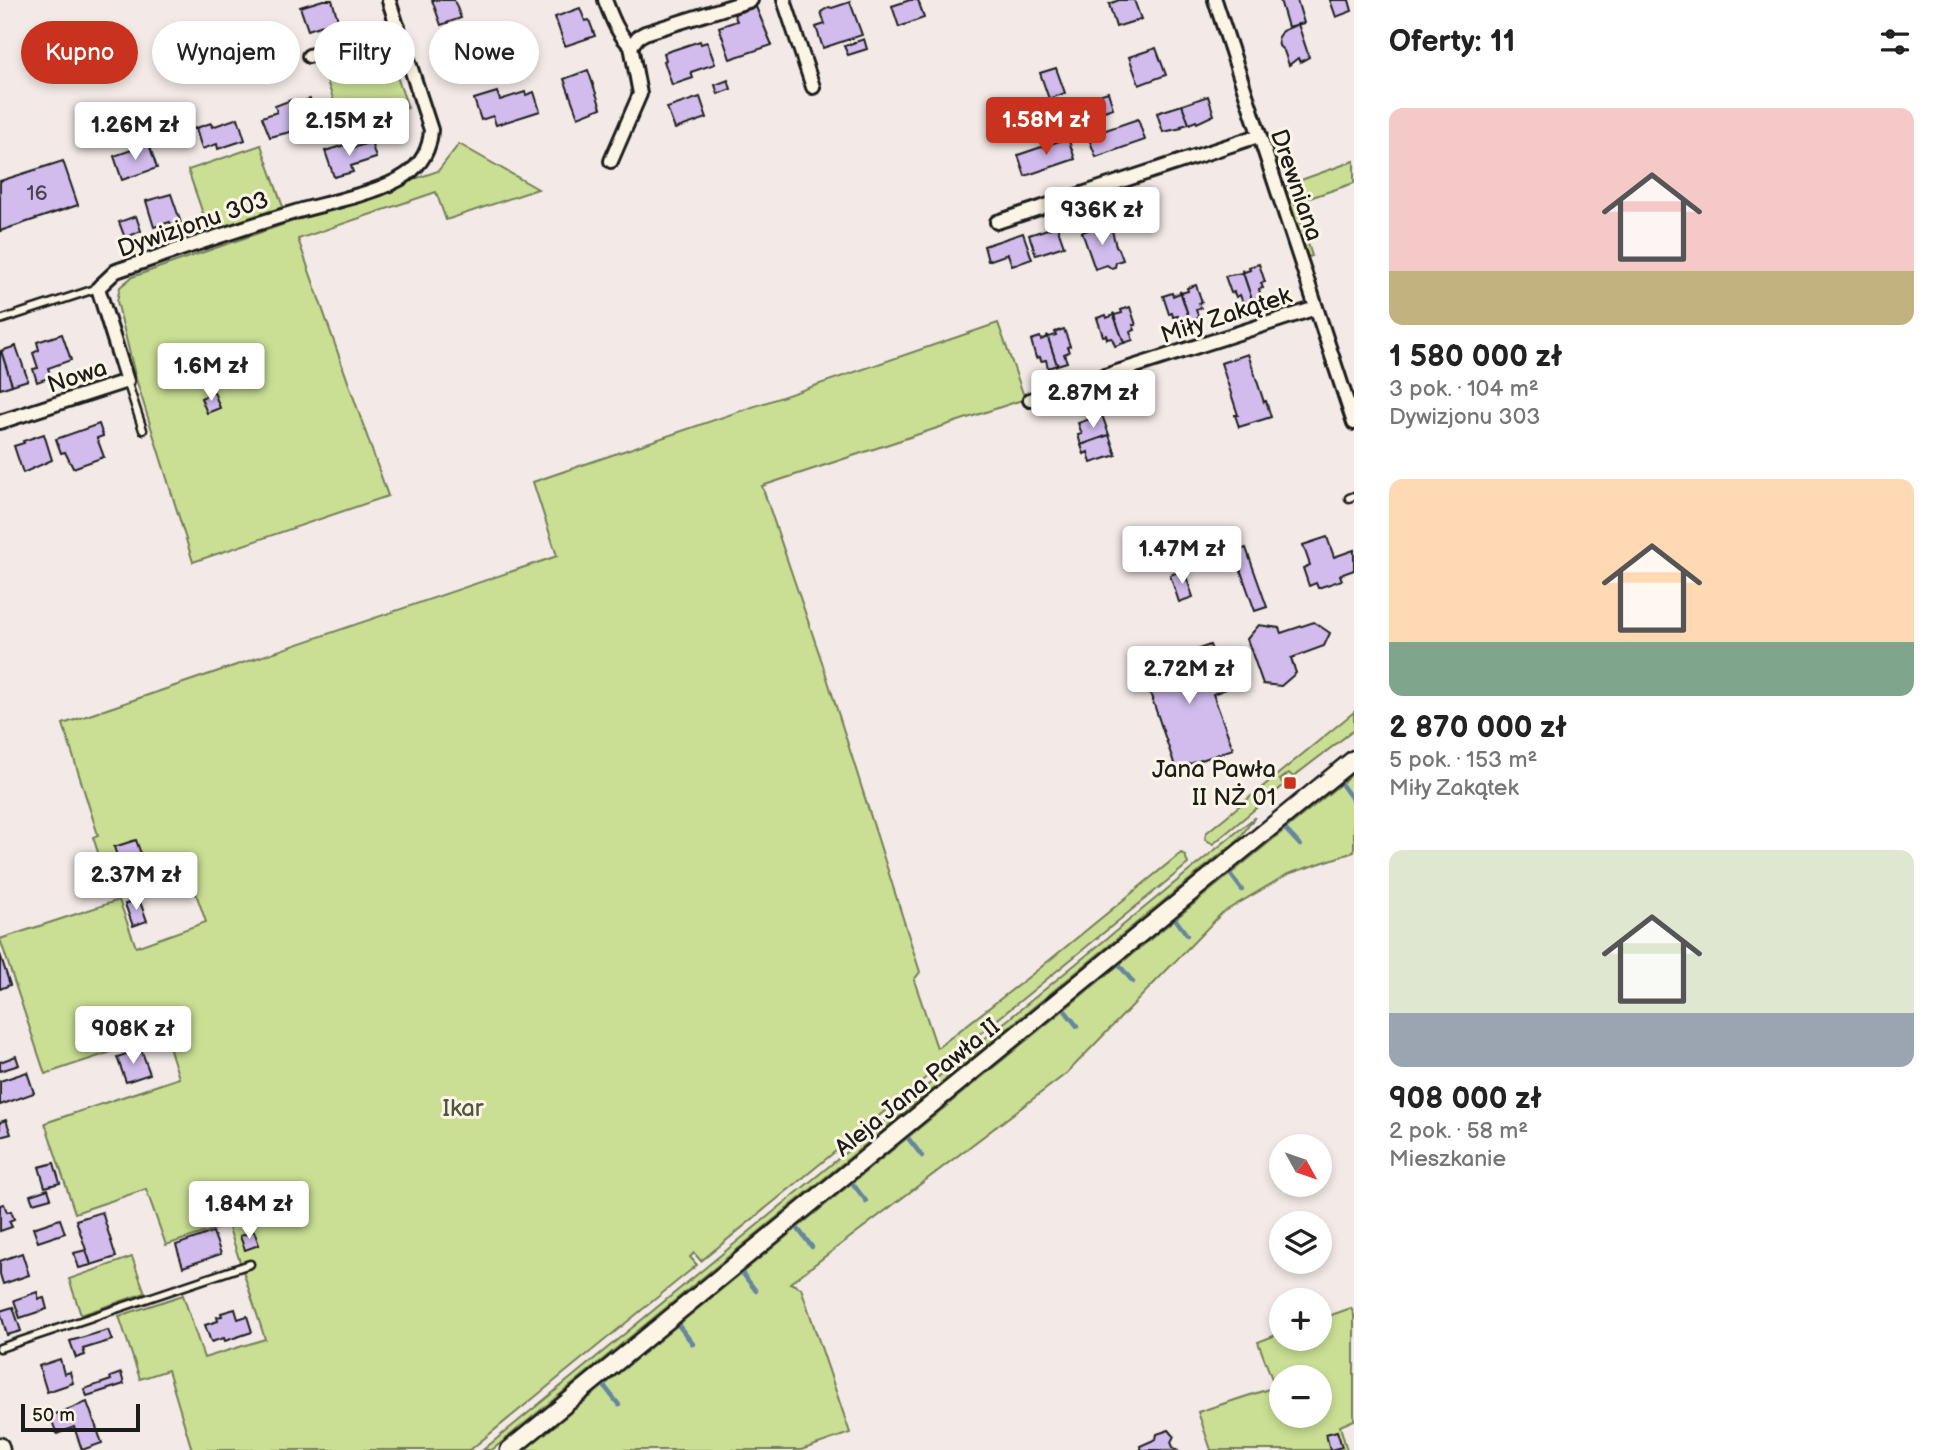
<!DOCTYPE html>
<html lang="pl">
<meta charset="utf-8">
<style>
body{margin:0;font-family:"Balsamiq Sans",sans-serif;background:#f2f2f2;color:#222;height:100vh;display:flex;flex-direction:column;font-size:26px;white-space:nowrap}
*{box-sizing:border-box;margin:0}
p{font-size:23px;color:#767676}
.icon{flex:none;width:38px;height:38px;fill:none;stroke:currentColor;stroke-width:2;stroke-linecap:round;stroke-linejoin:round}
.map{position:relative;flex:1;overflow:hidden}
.sheet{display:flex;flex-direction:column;background:#fff;width:595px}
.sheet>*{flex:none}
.hud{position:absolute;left:21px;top:21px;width:665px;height:63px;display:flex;gap:14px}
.needle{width:46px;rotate:130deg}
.buttons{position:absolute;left:1269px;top:1134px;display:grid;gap:14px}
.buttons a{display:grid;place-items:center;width:63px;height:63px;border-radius:50%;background:#fff;box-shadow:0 4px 10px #0003;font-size:35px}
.scale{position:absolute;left:21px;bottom:18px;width:119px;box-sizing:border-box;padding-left:7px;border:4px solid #1c1c1c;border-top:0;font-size:19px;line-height:24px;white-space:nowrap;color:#1c1c1c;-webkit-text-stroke:5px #fcf5e5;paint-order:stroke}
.price{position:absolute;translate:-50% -60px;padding:0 16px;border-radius:7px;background:#fff;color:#222;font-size:23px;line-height:46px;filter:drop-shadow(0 2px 4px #0008)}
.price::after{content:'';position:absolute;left:50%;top:42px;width:21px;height:16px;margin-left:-10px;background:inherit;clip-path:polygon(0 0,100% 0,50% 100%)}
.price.active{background:#c8321e;color:#fff}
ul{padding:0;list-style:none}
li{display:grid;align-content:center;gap:14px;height:371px;padding:0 35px}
li span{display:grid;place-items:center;height:217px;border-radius:14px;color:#555}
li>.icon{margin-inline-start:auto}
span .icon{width:126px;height:126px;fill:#fffc;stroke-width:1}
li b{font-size:30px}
h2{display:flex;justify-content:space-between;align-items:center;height:84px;padding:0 35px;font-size:30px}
.chip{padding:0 24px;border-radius:32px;background:#fff;box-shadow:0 4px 10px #0003;font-size:24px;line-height:63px}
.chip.active{background:#c8321e;color:#fff}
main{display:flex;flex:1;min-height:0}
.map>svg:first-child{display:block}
.green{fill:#cadf94;stroke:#737e58;stroke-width:2;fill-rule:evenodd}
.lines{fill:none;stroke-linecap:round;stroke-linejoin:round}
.stream{stroke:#66869f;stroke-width:4.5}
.building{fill:#d1bced;stroke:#1c1c1c;stroke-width:2}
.service-casing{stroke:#1c1c1c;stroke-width:11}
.minor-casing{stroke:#1c1c1c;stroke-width:18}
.tertiary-casing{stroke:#1c1c1c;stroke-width:21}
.service{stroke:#fcf5e5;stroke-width:6}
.minor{stroke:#fcf5e5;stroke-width:12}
.tertiary{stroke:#fcf5e5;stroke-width:16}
.poi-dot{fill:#c8321e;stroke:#fcf5e5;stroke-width:2.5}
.labels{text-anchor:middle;stroke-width:6;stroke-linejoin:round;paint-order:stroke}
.number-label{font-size:21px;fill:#494450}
.street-label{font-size:24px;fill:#1c1c1c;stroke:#fcf5e5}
.poi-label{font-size:24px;fill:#1c1c1c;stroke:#fcf5e5;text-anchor:end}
.park-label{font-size:24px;fill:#505640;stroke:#fcf5e5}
</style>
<main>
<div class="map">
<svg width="1354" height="1450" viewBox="0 0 1354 1450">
<rect width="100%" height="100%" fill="#f3eae7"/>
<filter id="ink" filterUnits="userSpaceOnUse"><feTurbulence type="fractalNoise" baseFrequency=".0143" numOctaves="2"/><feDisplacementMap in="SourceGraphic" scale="14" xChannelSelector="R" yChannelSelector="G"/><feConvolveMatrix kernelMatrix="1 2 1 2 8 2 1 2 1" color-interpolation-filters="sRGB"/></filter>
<g filter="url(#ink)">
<g class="green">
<path d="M 384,39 L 408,108 L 344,130 L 320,61 Z"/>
<path d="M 459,144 L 538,189 L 446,220 L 436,192 L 298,239 L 388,496 L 193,562 L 136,379 L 117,301 L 120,287 L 132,277 L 438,171 Z"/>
<path d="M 261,145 L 283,207 L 209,231 L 188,170 Z"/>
<path d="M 1354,161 L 1354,183 L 1295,203 L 1312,256 L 1308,257 L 1287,197 L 1287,185 Z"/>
<path d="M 998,323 L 1025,399 L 762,486 L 822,662 L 920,972 L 914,980 L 937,1048 L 1035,972 L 1181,853 L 1185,855 L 1188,864 L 701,1261 L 694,1253 L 690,1257 L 697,1265 L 470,1450 L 192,1450 L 168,1370 L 140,1379 L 119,1316 L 183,1295 L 204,1358 L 265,1339 L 228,1225 L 166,1245 L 146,1189 L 75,1213 L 45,1123 L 179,1078 L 165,1034 L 45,1074 L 0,939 L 119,900 L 136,947 L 206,922 L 187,868 L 112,895 L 93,837 L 98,835 L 63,724 L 557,556 L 533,482 Z"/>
<path d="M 1354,712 L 1354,730 L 1293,777 L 1289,773 L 1280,780 L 1284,785 L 1213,844 L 1205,839 L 1206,833 Z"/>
<path d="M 1354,773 L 1354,852 L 1288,874 L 1222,913 L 1067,1073 L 790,1283 L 801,1288 L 850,1433 L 801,1450 L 525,1450 Z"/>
<path d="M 1255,817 L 1238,840 L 492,1450 L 483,1450 Z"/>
<path d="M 132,1257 L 145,1293 L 81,1315 L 69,1279 Z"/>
<path d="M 1351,1308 L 1354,1315 L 1354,1420 L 1340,1426 L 1347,1450 L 1211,1450 L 1198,1412 L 1275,1387 L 1258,1342 L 1281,1333 L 1281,1339 L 1320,1339 L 1320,1319 ZM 1281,1377 L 1320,1377 L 1320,1416 L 1281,1416 Z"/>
</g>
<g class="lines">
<g class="stream">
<path d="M 1342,785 L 1352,799"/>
<path d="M 1286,830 L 1300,845"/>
<path d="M 1231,875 L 1242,890"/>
<path d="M 1176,920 L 1187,935"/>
<path d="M 1120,966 L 1133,982"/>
<path d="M 1066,1012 L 1077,1026"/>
<path d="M 908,1138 L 922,1156"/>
<path d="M 853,1184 L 866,1201"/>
<path d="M 798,1229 L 812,1247"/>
<path d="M 743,1274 L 756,1291"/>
<path d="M 679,1326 L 693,1344"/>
<path d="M 605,1387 L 619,1405"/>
</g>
</g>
<g class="building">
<path d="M 323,0 L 332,0 L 338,20 L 308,30 L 300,7 Z"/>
<path d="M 432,0 L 454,0 L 461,18 L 441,25 Z"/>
<path d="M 910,0 L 918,0 L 924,18 L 899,27 L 892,6 Z"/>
<path d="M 1119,0 L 1134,0 L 1141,19 L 1116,27 L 1109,4 Z"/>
<path d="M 1280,0 L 1297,0 L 1304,23 L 1288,27 Z"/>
<path d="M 1330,0 L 1349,0 L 1352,11 L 1336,17 Z"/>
<path d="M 850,2 L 862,35 L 823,48 L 816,27 L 825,24 L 821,12 L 829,7 L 832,8 Z"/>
<path d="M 756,7 L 772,45 L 730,59 L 719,27 L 737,21 L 734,14 Z"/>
<path d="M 580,8 L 585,21 L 589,20 L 595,36 L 565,46 L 555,17 Z"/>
<path d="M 1298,24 L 1309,57 L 1300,62 L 1298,58 L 1289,65 L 1284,51 L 1279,46 L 1278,37 L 1282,31 Z"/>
<path d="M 864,39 L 867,49 L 848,55 L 844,46 Z"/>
<path d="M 700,41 L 701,44 L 707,42 L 715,64 L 691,72 L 693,78 L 672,85 L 664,61 L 666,60 L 664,53 Z"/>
<path d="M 1156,48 L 1166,75 L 1139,85 L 1129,57 Z"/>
<path d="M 1056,68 L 1065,93 L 1049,99 L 1040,73 Z"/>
<path d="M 588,70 L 601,108 L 578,117 L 564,79 Z"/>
<path d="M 728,80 L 731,89 L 718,94 L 715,85 Z"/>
<path d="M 497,92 L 500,100 L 525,92 L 526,95 L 534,92 L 540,111 L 496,125 L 493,116 L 481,120 L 474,99 Z"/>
<path d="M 1108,92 L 1113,108 L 1068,123 L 1062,107 Z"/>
<path d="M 1208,96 L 1214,115 L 1197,123 L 1196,121 L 1189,124 L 1182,105 Z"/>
<path d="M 700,97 L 707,118 L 675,129 L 667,108 Z"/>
<path d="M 310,99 L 317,120 L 301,126 L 302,129 L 270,137 L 262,117 L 277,112 L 275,106 L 291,100 L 293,105 Z"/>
<path d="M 1182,105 L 1189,124 L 1181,126 L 1182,128 L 1163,132 L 1157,113 Z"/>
<path d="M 238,118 L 245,140 L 218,149 L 217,144 L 202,149 L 196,129 L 193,129 L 211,123 L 212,127 Z"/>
<path d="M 1138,119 L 1145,140 L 1096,157 L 1088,136 Z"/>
<path d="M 1068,138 L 1075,159 L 1025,176 L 1018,155 Z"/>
<path d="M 371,142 L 376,158 L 351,166 L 353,172 L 334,177 L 325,151 L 351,143 L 353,148 Z"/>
<path d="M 149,144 L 157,168 L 122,180 L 114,156 Z"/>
<path d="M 63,161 L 78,205 L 0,231 L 0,181 Z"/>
<path d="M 171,194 L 181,223 L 172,226 L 170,222 L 154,227 L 146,201 Z"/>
<path d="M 136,216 L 141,231 L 125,238 L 119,222 Z"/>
<path d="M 1110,223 L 1116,246 L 1119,249 L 1123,260 L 1116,262 L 1115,267 L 1111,268 L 1107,265 L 1095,269 L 1082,232 Z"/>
<path d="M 1057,226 L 1064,246 L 1036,255 L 1029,235 Z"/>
<path d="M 1023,233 L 1032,259 L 1012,266 L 1008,254 L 988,261 L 984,246 Z"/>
<path d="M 1259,264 L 1265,282 L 1261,283 L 1263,288 L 1259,289 L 1261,297 L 1252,300 L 1242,270 L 1244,272 L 1250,270 L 1249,267 Z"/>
<path d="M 1242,270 L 1252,300 L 1243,303 L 1240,295 L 1236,297 L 1234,292 L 1231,293 L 1225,276 L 1242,273 Z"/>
<path d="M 1196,285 L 1202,302 L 1199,303 L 1201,308 L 1196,310 L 1199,318 L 1190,321 L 1180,291 L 1181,293 L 1188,291 L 1187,288 Z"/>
<path d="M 1180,291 L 1190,321 L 1181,324 L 1178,316 L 1173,317 L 1172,313 L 1169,314 L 1163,296 L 1172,293 L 1173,296 L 1180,293 Z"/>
<path d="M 1130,307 L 1136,325 L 1133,325 L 1135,330 L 1130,332 L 1133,340 L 1124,343 L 1113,313 L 1115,315 L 1122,313 L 1121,310 Z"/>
<path d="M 1113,313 L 1124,343 L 1115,346 L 1112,338 L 1107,339 L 1106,335 L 1103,336 L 1097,318 L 1106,315 L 1107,318 L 1114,315 Z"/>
<path d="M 1064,329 L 1070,346 L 1067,347 L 1069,352 L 1064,354 L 1067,362 L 1057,365 L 1047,335 L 1049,337 L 1056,335 L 1055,332 Z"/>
<path d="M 62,334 L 71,360 L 48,368 L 51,377 L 37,382 L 33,369 L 38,368 L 33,353 L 39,350 L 37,342 Z"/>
<path d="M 1047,335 L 1057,365 L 1048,368 L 1046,360 L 1041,361 L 1040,357 L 1036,358 L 1031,340 L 1040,337 L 1041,340 L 1048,337 Z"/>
<path d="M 16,346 L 28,380 L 12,385 L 1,351 Z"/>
<path d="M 1,351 L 12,385 L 0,389 L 0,352 Z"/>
<path d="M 1248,354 L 1264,402 L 1266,401 L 1271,417 L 1239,427 L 1235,415 L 1238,415 L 1221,363 Z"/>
<path d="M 214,392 L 220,408 L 207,413 L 201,398 Z"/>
<path d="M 1102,415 L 1109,435 L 1081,445 L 1078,435 L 1082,434 L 1078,423 Z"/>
<path d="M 99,424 L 103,436 L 97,438 L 104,457 L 73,468 L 65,452 L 61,453 L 56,439 Z"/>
<path d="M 44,434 L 52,460 L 23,473 L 14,446 L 24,443 L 23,441 Z"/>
<path d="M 1109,435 L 1116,455 L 1091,463 L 1088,452 L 1084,454 L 1081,445 Z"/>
<path d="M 1327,537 L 1334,557 L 1354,550 L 1354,570 L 1340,575 L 1342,580 L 1318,588 L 1316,583 L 1309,586 L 1303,568 L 1310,565 L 1303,545 Z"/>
<path d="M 1246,548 L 1267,607 L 1255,611 L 1234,552 Z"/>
<path d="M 1184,570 L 1193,597 L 1179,602 L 1170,575 Z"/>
<path d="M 1314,622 L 1330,633 L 1324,646 L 1291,658 L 1296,673 L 1281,686 L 1263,684 L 1247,639 L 1259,625 L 1279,628 L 1281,633 Z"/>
<path d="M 1210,645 L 1226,689 L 1213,694 L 1233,749 L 1176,769 L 1142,669 Z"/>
<path d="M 136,840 L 145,865 L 142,865 L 144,871 L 124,877 L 114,847 Z"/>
<path d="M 169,877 L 173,888 L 160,893 L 156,882 Z"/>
<path d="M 139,899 L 147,921 L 133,926 L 125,904 Z"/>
<path d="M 0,954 L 10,985 L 0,989 Z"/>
<path d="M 141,1049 L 150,1074 L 126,1082 L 117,1057 Z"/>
<path d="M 16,1056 L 19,1065 L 0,1071 L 0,1062 Z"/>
<path d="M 27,1072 L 34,1093 L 0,1105 L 0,1081 Z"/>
<path d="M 6,1120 L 11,1134 L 0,1137 L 0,1122 Z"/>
<path d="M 54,1163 L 60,1183 L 45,1187 L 39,1167 Z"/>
<path d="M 48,1189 L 51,1198 L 33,1203 L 30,1195 Z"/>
<path d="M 4,1204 L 7,1212 L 11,1211 L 14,1219 L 9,1221 L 12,1227 L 0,1231 L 0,1205 Z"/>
<path d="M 102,1212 L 116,1257 L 91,1265 L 76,1220 Z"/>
<path d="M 60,1219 L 65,1233 L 38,1242 L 33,1228 Z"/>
<path d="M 254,1231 L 259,1245 L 245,1250 L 240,1236 Z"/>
<path d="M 213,1232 L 221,1254 L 183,1267 L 176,1245 Z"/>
<path d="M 86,1250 L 91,1265 L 79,1268 L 74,1253 Z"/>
<path d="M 22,1253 L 29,1275 L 3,1284 L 0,1274 L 0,1261 Z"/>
<path d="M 37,1292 L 39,1299 L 44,1298 L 47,1309 L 20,1318 L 14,1300 Z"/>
<path d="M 13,1307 L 21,1331 L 7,1335 L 0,1311 Z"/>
<path d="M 235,1309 L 238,1319 L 247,1316 L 252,1332 L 225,1341 L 224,1338 L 211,1342 L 205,1325 L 218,1321 L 217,1317 L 222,1316 L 221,1313 Z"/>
<path d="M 108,1330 L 112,1340 L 83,1349 L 85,1355 L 76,1358 L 70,1341 Z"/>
<path d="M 60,1359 L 64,1374 L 70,1372 L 73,1383 L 47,1392 L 39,1366 Z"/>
<path d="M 121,1373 L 124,1384 L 87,1396 L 84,1389 L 111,1380 L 110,1377 Z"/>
<path d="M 87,1402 L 102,1443 L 82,1450 L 74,1427 L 57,1434 L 50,1416 Z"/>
<path d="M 1169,1430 L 1174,1436 L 1171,1442 L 1173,1447 L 1178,1450 L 1141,1450 L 1140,1446 L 1156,1439 L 1157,1434 Z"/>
<path d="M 1337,1431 L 1342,1447 L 1330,1450 L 1326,1434 Z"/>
</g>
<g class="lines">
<defs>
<g id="service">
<path d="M 0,320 L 98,288"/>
<path d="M 127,381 L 143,430"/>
<path d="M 1349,498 L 1354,496"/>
<path d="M 0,1348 L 250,1264"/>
</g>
<g id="minor">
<path d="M 605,0 C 612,18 617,33 631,46"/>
<path d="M 784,0 L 813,87"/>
<path d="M 1215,0 L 1354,423"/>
<path d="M 631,46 L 638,37 L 645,33 L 751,0"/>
<path d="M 309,56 L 398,27"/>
<path d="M 611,161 L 640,94 L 631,46"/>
<path d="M 997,222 L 1258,136"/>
<path d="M 1030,400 L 1316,308"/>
<path d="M 0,422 L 127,381 L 98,288 L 116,271 C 175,251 235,230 295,212 C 326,203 380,193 406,175 C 422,164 430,148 431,130 L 389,1"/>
</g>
<g id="tertiary">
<path d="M 0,1446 L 1,1450"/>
<path d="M 509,1450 L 1354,759"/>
</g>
</defs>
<use href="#service" class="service-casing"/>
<use href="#minor" class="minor-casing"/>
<use href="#tertiary" class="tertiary-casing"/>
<use href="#service" class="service"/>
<use href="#minor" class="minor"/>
<use href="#tertiary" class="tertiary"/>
</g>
</g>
<rect class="poi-dot" x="1283" y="776" width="14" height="14" rx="3.5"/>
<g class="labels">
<g class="number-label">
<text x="37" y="200">16</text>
</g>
<g class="street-label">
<text transform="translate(1297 185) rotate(71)" y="8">Drewniana</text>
<text transform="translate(193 224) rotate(-19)" y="8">Dywizjonu 303</text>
<text transform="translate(1226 315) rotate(-18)" y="8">Miły Zakątek</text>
<text transform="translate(77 376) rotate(-18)" y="8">Nowa</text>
<text transform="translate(917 1087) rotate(-39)" y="8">Aleja Jana Pawła II</text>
</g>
<g class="poi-label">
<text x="1276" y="777">Jana Pawła<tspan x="1276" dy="28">II NŻ 01</tspan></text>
</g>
<g class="park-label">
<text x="463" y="1116">Ikar</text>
</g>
</g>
</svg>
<div class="buttons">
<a><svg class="needle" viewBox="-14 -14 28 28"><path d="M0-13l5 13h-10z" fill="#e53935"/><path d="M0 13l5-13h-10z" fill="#767676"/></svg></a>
<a><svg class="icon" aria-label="layers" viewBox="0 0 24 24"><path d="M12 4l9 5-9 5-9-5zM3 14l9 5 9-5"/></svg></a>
<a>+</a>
<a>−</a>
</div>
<div class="scale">50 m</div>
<b class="price active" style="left:1046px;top:157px">1.58M zł</b>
<b class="price" style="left:349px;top:158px">2.15M zł</b>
<b class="price" style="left:135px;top:162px">1.26M zł</b>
<b class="price" style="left:1102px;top:247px">936K zł</b>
<b class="price" style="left:211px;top:403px">1.6M zł</b>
<b class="price" style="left:1093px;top:430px">2.87M zł</b>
<b class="price" style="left:1182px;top:586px">1.47M zł</b>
<b class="price" style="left:1189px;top:706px">2.72M zł</b>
<b class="price" style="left:136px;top:912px">2.37M zł</b>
<b class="price" style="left:133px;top:1066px">908K zł</b>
<b class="price" style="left:249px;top:1241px">1.84M zł</b>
<div class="hud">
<a class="chip active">Kupno</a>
<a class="chip">Wynajem</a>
<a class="chip">Filtry</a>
<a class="chip">Nowe</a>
</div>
</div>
<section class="sheet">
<h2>Oferty: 11<svg class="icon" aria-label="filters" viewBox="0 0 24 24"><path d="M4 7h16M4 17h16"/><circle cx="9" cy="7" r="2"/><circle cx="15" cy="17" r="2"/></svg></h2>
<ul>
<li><span style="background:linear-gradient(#f6c9c9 75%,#c2b280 0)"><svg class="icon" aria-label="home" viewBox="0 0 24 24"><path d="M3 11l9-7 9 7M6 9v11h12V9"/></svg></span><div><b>1 580 000 zł</b><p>3 pok. · 104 m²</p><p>Dywizjonu 303</p></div></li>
<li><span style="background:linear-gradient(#ffd9b3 75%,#7fa58c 0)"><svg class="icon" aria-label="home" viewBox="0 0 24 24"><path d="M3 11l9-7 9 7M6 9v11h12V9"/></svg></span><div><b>2 870 000 zł</b><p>5 pok. · 153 m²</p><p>Miły Zakątek</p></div></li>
<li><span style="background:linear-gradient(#dfe7d0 75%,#9aa5b1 0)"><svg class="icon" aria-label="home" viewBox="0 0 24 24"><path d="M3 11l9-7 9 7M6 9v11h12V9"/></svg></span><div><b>908 000 zł</b><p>2 pok. · 58 m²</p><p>Mieszkanie</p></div></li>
</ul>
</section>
</main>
